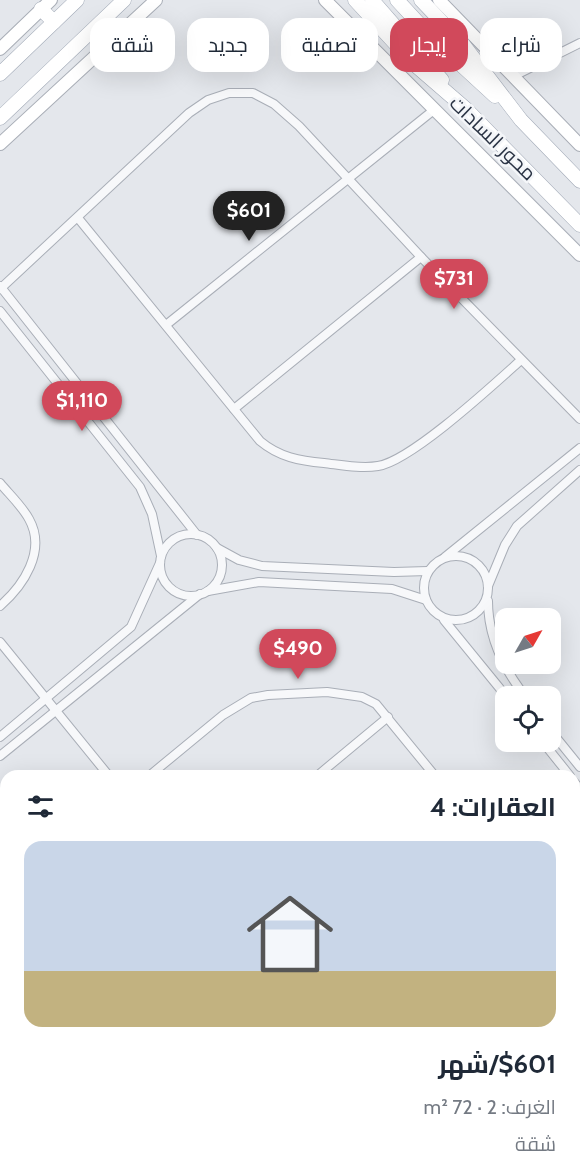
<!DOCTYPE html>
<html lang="ar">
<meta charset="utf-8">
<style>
body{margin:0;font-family:Cabin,Cairo,sans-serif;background:#f6f6f7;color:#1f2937;direction:rtl;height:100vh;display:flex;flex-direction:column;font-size:22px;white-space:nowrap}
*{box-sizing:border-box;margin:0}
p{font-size:20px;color:#747a83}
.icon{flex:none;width:33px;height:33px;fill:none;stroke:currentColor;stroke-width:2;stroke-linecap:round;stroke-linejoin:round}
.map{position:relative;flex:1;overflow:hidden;direction:ltr}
.sheet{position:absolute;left:0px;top:770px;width:580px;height:404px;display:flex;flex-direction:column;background:#fff;border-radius:18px 18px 0 0;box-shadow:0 6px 24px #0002;direction:rtl}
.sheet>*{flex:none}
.banner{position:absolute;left:18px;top:18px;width:544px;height:54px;direction:rtl;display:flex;gap:12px}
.needle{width:39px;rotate:51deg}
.controls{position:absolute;left:495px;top:608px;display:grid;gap:12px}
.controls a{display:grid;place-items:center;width:66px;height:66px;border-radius:12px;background:#fff;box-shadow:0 6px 24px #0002;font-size:30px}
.price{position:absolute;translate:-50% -51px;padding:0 14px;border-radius:21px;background:#d1495b;color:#fff;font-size:20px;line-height:39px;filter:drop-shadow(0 2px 3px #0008)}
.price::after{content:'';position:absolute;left:50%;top:36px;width:18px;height:14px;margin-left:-9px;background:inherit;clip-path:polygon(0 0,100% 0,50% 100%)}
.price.selected{background:#222;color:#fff}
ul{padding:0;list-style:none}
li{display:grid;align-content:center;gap:12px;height:318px;padding:0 24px}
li+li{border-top:2px solid #e0e1e3}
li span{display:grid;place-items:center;height:186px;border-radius:18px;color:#555}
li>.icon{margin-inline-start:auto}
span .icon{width:108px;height:108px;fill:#fffc;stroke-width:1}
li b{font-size:26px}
h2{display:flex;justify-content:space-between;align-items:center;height:72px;padding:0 24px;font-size:26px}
.pill{padding:0 21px;border-radius:18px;background:#fff;box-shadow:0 6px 24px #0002;font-size:21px;line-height:54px}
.pill.selected{background:#d1495b;color:#fff}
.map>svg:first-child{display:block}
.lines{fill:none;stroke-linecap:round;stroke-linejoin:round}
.street-casing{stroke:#a9aeb7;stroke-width:10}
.secondary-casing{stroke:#a9aeb7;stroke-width:14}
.primary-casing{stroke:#a3abb8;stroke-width:15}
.street{stroke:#f7f8fa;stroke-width:8}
.secondary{stroke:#fff;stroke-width:12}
.primary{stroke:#fff;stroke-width:14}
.labels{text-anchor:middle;stroke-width:5;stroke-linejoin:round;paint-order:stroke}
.street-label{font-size:20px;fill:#2b3445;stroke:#f4f6f9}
</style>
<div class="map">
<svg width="580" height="1172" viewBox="0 0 580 1172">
<rect width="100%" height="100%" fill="#e4e7ec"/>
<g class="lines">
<defs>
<g id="street">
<path d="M 514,76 L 580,43"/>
<path d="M 78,218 L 260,441 C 279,457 300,461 324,463 C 341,465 361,469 378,466 C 411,461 493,385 521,360"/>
<path d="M 0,286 L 197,535"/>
<path d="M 0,289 L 189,113 L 208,100 L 229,93 L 253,93 L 274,104 L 299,126 L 421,257 L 580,419"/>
<path d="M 0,311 L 140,487 L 152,514 L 161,556"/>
<path d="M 166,325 L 435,109"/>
<path d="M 234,409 L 421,257"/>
<path d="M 0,483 C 9,494 22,506 29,519 C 47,551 23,586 0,606"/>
<circle cx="191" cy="565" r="31"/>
<path d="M 217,548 L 239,560 L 262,566 L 394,572 L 428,571"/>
<circle cx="456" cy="588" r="32"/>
<path d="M 445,557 L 580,448"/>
<path d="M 488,586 L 505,545 L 517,526 L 580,470"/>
<path d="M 208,591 L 259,582 L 392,589 L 426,600"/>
<path d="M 488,601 C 488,637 503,668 525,696"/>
<path d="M 444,620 L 506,696"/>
<path d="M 0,642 L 109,776"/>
<path d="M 550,730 L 580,767"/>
<path d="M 0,737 L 131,627 L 160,563"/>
<path d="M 542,741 L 570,776"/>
<path d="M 0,756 L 200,594"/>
<path d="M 149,776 L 223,715 L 251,698 L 268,695 L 327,692 L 362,697 L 376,704 L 435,776"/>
<path d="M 317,776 L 388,717"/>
<path d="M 574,782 L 580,789"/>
<path d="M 574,840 L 580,835"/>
<path d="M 0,1029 L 6,1037"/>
<path d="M 0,1165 L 5,1172"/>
<path d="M 105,1167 L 107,1172"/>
</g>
<g id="secondary">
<path d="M 325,0 L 580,255"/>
<path d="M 439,0 L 580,145"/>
<path d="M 0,49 L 51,0"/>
<path d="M 0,144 L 156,0"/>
<path d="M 0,818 L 6,826"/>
<path d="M 0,851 L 6,859"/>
<path d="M 574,982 L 580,978"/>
<path d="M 229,1167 L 230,1172"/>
<path d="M 284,1172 L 286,1167"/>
<path d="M 340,1172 L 346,1167"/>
</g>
<g id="primary">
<path d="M 355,0 L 414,64 L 466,109 L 580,225"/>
<path d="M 372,0 L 442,80"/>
<path d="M 397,0 L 433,39 L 495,96"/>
<path d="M 421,0 L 462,43 L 521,120 L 580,181"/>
<path d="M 41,9 L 54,22"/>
<path d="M 0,74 L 77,0"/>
<path d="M 0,118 L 124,0"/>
</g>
</defs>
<use href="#street" class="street-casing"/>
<use href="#secondary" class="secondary-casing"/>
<use href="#primary" class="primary-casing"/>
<use href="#street" class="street"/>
<use href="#secondary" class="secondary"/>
<use href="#primary" class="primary"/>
</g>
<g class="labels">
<g class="street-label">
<text transform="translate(493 138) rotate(44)" y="7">محور السادات</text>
</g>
</g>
</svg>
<div class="controls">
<a><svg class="needle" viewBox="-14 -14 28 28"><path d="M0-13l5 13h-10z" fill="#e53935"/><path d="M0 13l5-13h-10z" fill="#747a83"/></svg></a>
<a><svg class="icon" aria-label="locate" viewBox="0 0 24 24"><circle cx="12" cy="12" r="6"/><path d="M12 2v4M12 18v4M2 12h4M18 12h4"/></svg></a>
</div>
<b class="price selected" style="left:249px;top:242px">$601</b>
<b class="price" style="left:454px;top:310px">$731</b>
<b class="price" style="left:82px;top:432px">$1,110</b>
<b class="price" style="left:298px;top:680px">$490</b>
<div class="banner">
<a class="pill">شراء</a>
<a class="pill selected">إيجار</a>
<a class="pill">تصفية</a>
<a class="pill">جديد</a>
<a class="pill">شقة</a>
</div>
<section class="sheet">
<h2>العقارات: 4<svg class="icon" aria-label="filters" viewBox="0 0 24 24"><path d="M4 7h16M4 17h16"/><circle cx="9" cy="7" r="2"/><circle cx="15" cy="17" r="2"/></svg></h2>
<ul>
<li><span style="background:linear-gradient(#c9d6e8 70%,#c2b280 0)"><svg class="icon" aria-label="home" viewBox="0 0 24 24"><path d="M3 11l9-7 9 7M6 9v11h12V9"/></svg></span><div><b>$601/شهر</b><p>الغرف: 2 · 72 m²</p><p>شقة</p></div></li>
</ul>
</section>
</div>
